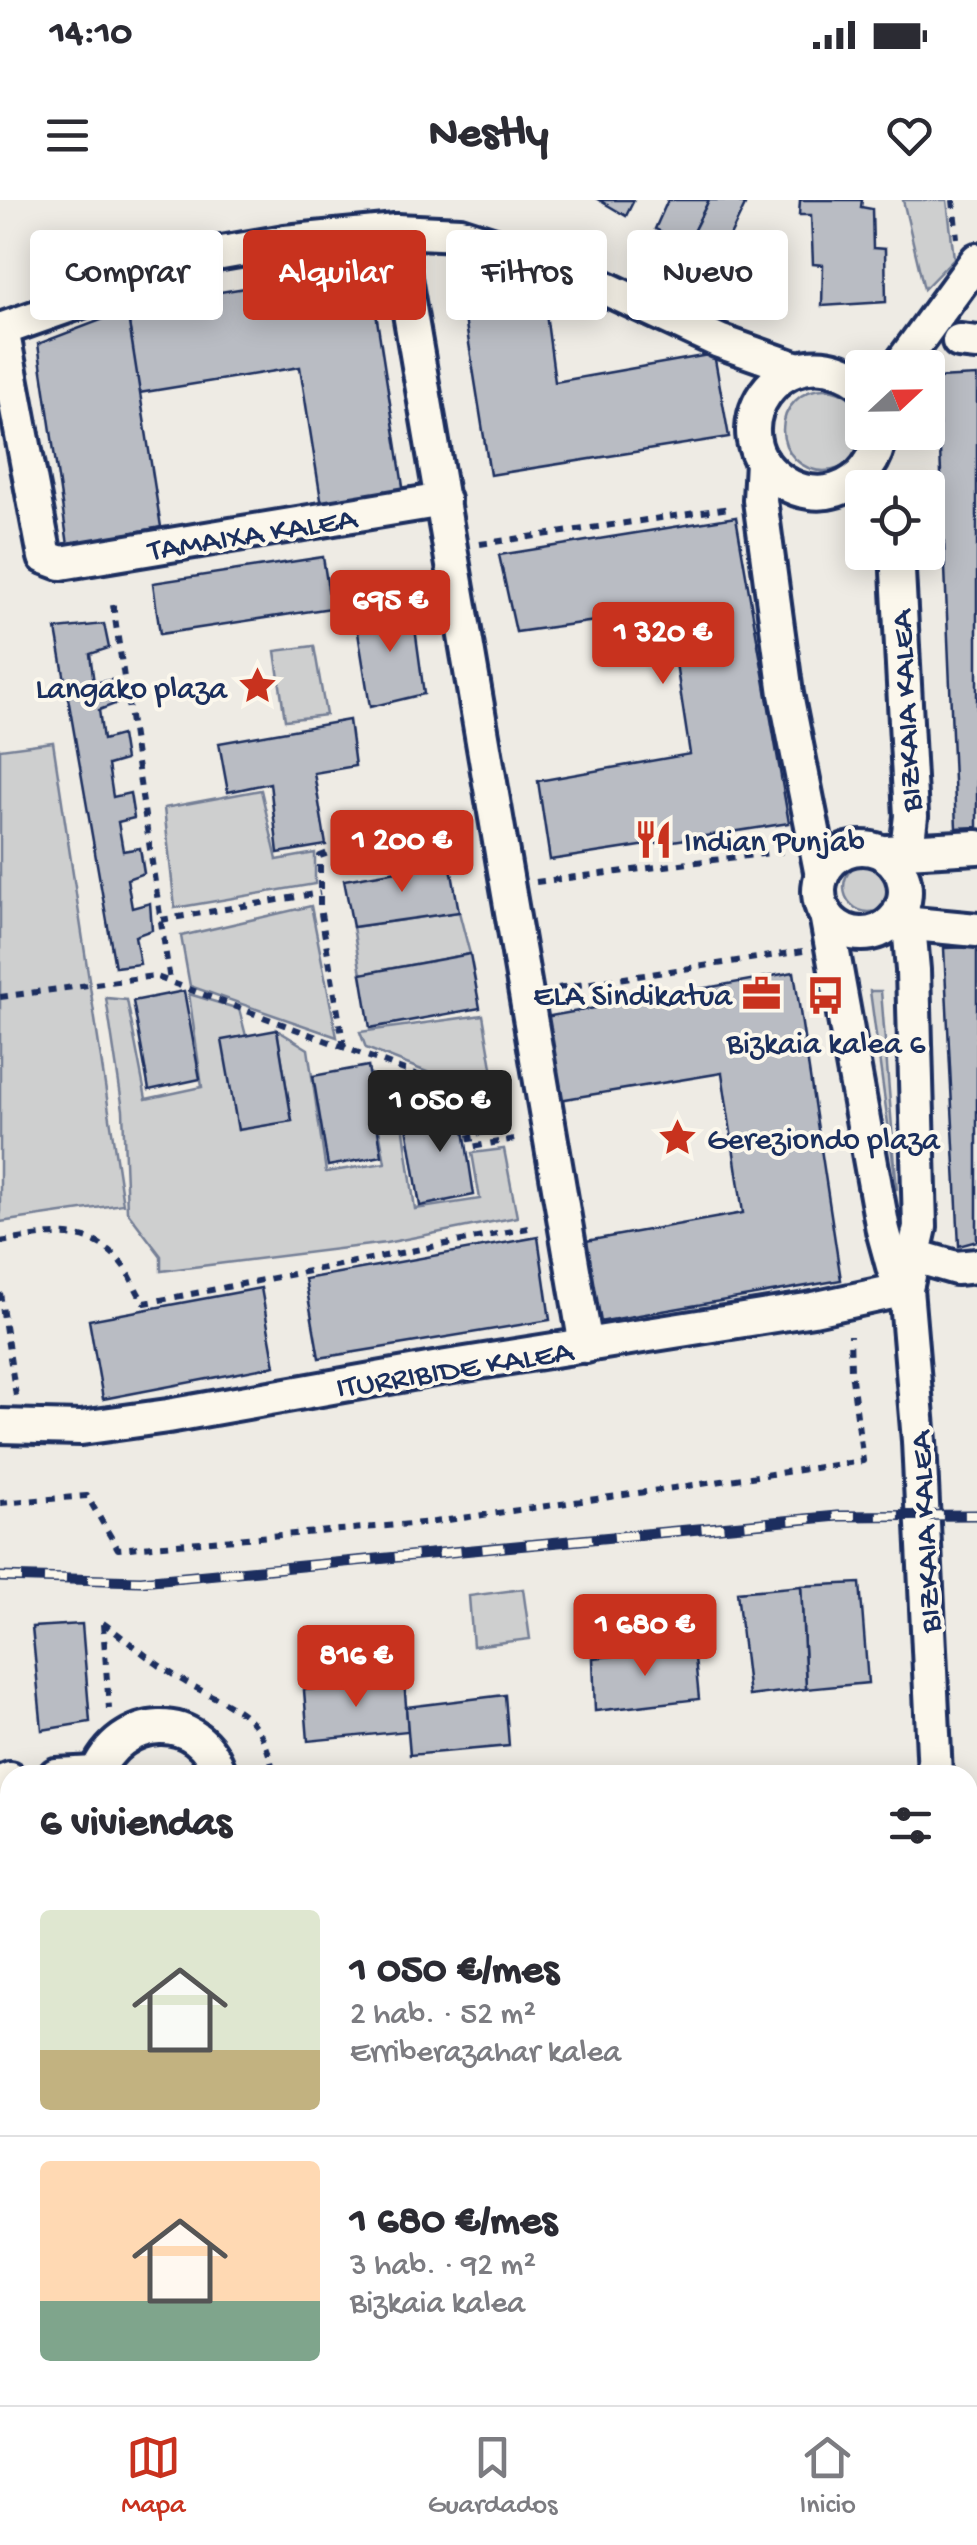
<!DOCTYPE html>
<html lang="es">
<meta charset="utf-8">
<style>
body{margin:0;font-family:"Gochi Hand",sans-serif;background:#f2f2f3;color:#2b2b33;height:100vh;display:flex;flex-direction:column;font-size:38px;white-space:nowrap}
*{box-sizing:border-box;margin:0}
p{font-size:32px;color:#7c7c81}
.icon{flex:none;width:55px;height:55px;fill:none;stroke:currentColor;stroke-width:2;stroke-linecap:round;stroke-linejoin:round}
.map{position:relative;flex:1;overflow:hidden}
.sheet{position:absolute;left:0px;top:1565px;width:978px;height:640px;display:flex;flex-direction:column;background:#fff;border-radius:30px 30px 0 0;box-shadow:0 5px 25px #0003}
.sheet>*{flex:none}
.top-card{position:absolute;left:30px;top:30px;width:918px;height:90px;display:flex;gap:20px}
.needle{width:65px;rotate:68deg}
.tools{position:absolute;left:845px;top:150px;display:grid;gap:20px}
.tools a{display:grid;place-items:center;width:100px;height:100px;border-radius:10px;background:#fff;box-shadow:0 5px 25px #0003;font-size:50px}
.price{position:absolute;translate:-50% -85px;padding:0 22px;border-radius:10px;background:#c8321e;color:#fff;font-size:32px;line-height:65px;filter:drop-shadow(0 2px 5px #0008)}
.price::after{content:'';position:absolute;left:50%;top:60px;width:30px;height:22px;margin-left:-15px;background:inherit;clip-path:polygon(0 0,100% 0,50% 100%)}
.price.on{background:#222;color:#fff}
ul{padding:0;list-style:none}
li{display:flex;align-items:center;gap:30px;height:250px;padding:0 40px}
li+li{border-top:2px solid #e1e1e2}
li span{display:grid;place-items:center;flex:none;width:280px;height:200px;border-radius:10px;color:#555}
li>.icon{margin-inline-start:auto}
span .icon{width:120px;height:120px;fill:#fffc;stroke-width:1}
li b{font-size:42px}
h2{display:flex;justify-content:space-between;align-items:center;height:120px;padding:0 40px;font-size:42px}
.chip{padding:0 35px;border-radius:10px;background:#fff;box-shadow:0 5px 25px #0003;font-size:35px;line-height:90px}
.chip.on{background:#c8321e;color:#fff}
.status{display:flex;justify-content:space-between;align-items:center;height:70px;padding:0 50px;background:#fff;direction:ltr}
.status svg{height:28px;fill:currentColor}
header{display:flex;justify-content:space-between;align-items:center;height:130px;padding:0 40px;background:#fff;font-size:45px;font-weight:700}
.tabs{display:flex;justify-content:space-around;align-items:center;height:140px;border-top:2px solid #e1e1e2;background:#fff;font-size:28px;color:#7c7c81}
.tabs a{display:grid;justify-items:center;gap:5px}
.tabs .on{color:#c8321e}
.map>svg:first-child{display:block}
.green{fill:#cecfcf;stroke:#747f96;stroke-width:2.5}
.building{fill:#b9bcc3;stroke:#1b2f5e;stroke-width:2.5}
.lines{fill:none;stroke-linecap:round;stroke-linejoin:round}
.minor-casing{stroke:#1b2f5e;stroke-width:40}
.path{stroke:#1b2f5e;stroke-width:6;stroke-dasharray:8 8;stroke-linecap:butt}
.minor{stroke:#fbf7ec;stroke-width:32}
.rail-casing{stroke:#1b2f5e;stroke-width:11}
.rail{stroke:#fbf7ec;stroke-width:8;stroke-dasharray:22;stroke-linecap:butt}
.labels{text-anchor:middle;stroke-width:8;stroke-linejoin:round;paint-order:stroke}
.street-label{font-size:32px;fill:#1b2f5e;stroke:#fbf7ec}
.poi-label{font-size:32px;fill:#1b2f5e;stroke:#fbf7ec;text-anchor:end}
</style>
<div class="status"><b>14:10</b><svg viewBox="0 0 49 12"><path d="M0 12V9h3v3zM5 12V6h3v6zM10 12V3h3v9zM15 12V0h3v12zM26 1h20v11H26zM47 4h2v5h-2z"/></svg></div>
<header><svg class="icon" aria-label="menu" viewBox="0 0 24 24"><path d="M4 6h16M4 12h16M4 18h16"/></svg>Nestly<svg class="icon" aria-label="heart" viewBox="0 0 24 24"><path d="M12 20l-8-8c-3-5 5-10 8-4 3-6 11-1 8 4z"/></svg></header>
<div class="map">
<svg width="977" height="2205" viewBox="0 0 977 2205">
<rect width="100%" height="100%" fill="#eeebe4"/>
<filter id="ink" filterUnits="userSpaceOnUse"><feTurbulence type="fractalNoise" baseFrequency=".01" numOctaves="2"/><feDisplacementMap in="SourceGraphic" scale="20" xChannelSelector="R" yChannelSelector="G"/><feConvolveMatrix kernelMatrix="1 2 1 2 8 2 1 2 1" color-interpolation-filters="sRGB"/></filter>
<g filter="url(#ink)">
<g class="green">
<path d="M 903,0 L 947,0 L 954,58 L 924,89 Z"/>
<circle cx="824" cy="230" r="41"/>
<path d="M 314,446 L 326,515 L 285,520 L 275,451 Z"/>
<path d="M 53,542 L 123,1004 L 0,1022 L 0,549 Z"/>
<path d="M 261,590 L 277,660 L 315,653 L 315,684 L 175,708 L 164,608 Z"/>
<circle cx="869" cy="687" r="25"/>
<path d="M 311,706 L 337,837 L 190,786 L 181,736 Z"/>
<path d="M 459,712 L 470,754 L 361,774 L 353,727 Z"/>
<path d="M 870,791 L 881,791 L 897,990 Z"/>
<path d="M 189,794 L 239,809 L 246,836 L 238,929 L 292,921 L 277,830 L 308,849 L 326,972 L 385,963 L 369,873 L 398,888 L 415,1009 L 480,999 L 472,953 L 504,949 L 517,1017 L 386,1043 L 161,1071 L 161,1056 L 127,1011 L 123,910 L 106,798 L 127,800 L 146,899 L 202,887 Z"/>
<path d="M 483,815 L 503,931 L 479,935 L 470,889 L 366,848 L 360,832 Z"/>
<path d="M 523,1389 L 530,1439 L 473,1446 L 469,1396 Z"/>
<path d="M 233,2195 L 520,2195 L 521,2205 L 234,2205 Z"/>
</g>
<g class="building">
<path d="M 599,0 L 634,0 L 626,16 Z"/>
<path d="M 668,0 L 709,0 L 687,44 L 655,29 Z"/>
<path d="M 709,0 L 735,0 L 745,5 L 718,61 L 687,44 Z"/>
<path d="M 800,0 L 862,0 L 861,7 L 872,9 L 873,48 L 885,49 L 886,102 L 822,106 L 823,65 L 813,64 L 811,15 L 799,15 Z"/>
<path d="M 369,68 L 404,293 L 322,306 L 300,167 L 139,193 L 127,110 L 139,105 Z"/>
<path d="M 542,83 L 555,182 L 714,154 L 729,237 L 490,275 L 461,93 Z"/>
<path d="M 127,110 L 161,327 L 68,345 L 38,144 Z"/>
<path d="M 977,176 L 977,627 L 956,628 L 937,178 Z"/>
<path d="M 736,317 L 789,623 L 550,660 L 538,581 L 690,554 L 668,411 L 516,432 L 499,355 Z"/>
<path d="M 323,357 L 331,408 L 160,434 L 153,383 Z"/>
<path d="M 412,406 L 424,494 L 370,507 L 355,414 Z"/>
<path d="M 104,424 L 109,448 L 90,454 L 94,483 L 111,480 L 115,504 L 99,510 L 103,540 L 121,535 L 125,560 L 108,565 L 113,597 L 130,593 L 134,618 L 118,622 L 123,651 L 140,648 L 144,673 L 127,679 L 132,708 L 150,703 L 152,730 L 135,736 L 140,764 L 115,767 L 56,429 Z"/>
<path d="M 349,520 L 355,566 L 314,573 L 326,645 L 278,653 L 270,583 L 228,592 L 219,543 Z"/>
<path d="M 450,662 L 459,712 L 353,727 L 344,680 Z"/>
<path d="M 977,747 L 977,1041 L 959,1046 L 944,748 Z"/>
<path d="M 470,754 L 480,808 L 370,828 L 361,774 Z"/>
<path d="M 794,772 L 841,1080 L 599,1122 L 586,1041 L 743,1013 L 722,873 L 559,900 L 545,817 Z"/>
<path d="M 184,791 L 200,879 L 149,890 L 133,801 Z"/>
<path d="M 277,830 L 292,921 L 238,930 L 222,840 Z"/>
<path d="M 368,866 L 382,956 L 328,966 L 313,876 Z"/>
<path d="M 460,904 L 474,995 L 420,1006 L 405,914 Z"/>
<path d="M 538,1037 L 550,1120 L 319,1158 L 305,1079 Z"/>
<path d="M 261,1088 L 275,1166 L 103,1199 L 89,1120 Z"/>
<path d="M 860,1383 L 868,1483 L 806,1489 L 801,1386 Z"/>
<path d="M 801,1386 L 806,1489 L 749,1496 L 737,1392 Z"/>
<path d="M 82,1424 L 90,1522 L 42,1530 L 32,1427 Z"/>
<path d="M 694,1448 L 699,1499 L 595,1511 L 593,1458 Z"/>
<path d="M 404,1480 L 408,1531 L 308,1541 L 304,1490 Z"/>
<path d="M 505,1495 L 509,1546 L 410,1555 L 406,1507 Z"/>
<path d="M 10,1699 L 10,1722 L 2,1725 L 0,1703 Z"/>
<path d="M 4,1877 L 10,1897 L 10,1932 L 0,1935 L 0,1878 Z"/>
<path d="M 2,1986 L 10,2013 L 10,2038 L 0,2042 Z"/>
<path d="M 10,2092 L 10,2145 L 0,2148 L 0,2095 Z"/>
</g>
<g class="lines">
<defs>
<g id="minor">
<path d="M 396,31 L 586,1146"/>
<path d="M 2,129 L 45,357 L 61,363 L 443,300"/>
<path d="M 0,130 L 216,54 L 285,42 L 396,31 L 460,34 L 551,63 L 719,141 L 795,168"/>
<path d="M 959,141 L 977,143"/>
<path d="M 898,168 L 977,60"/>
<path d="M 862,183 C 782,125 709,236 785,283 C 800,293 820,295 836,290 C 863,281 877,259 881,232"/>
<path d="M 762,261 L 760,300 L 786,494 L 822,676"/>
<path d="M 897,352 L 911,616 L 907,649 L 897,666"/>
<circle cx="862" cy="691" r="43"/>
<path d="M 887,652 L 977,647"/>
<path d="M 901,708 L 909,725 L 913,770 L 920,1027 L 906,1089 L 919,1241 L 935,1575"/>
<path d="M 826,714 L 883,1030 L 894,1070 L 906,1089"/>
<path d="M 892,722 L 977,730"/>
<path d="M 915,1056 L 956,1068 L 977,1066"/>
<path d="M 0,1226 L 81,1228 L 168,1216 L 434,1169 L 813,1109 L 906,1089"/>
<path d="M 56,1575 L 96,1573"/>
<path d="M 96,1575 C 119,1514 201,1508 220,1575"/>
<path d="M 0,1583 L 10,1579"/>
<path d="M 968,1625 L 977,1624"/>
<path d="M 968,1668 L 977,1685"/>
<path d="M 968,1726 L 977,1707"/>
<path d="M 0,1768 L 10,1803"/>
<path d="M 0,1830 L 10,1827"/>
<path d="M 0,1953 L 5,1951 L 10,1967"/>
<path d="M 0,2062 L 10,2059"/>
<path d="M 189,2195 L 190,2205"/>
<path d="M 562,2195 L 563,2205"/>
<path d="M 657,2205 L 739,2195"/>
<path d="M 929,2205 L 929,2195"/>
</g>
</defs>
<use href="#minor" class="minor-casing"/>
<g class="path">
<path d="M 953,0 L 957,38"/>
<path d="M 480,344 L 730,308"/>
<path d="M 113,405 L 170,781"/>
<path d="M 536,682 L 786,651"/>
<path d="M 161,720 L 320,693"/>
<path d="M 558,788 L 803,751"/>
<path d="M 0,797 L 154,776 L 463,892 L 472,947 L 514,939"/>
<path d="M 344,847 L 320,708 L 320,656 L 365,640 L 464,629"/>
<path d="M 0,1042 C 48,1035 93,1022 125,1068 C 133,1080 136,1092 145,1103 L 528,1028"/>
<path d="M 0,1093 L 16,1196"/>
<path d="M 0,1303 L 87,1296 L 118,1349 L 434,1322 L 863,1261 L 851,1171 L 850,1135"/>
<path d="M 103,1423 C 131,1443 158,1467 187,1483 C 237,1510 262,1512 274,1575"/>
<path d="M 103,1424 L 109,1509"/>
<path d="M 968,1827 L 977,1826"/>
<path d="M 88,2195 L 90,2205"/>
<path d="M 52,2205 L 88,2195"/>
<path d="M 974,2205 L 977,1999"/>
</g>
<use href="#minor" class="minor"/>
<defs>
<path id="rail" d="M 0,1377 L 141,1381 L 838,1316 L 977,1315"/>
</defs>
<use href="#rail" class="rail-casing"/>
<use href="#rail" class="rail"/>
</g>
</g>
<defs>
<symbol id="sight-bare" viewBox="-9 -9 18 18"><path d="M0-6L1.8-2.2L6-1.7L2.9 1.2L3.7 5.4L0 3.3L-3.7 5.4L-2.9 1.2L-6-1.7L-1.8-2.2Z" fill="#c8321e" stroke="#fbf7ec" stroke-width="2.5" paint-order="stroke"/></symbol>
<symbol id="restaurant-bare" viewBox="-9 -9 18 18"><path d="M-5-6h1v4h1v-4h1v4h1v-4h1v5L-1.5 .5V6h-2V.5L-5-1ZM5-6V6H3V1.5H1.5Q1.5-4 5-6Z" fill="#c8321e" stroke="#fbf7ec" stroke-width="2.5" paint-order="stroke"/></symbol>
<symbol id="office-bare" viewBox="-9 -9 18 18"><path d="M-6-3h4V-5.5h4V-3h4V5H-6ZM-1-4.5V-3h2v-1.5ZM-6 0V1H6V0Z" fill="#c8321e" stroke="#fbf7ec" stroke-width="2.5" paint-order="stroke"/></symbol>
<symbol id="bus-bare" viewBox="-9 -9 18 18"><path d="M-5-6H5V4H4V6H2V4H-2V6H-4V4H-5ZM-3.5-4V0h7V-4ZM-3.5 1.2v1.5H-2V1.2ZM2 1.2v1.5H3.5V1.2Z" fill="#c8321e" stroke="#fbf7ec" stroke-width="2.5" paint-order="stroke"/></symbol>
</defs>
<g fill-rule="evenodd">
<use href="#sight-bare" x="230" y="458" width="55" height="55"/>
<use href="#restaurant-bare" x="626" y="612" width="55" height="55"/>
<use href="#office-bare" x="734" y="766" width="55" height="55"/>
<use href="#bus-bare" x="798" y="768" width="55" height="55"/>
<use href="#sight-bare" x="650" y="910" width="55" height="55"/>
</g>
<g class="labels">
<g class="street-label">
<text transform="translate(252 332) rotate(-9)" y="11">TAMAIXA KALEA</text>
<text transform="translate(904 511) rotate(-93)" y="11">BIZKAIA KALEA</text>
<text transform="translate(454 1167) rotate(-9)" y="11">ITURRIBIDE KALEA</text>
<text transform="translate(923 1332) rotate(-93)" y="11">BIZKAIA KALEA</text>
</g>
<g class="poi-label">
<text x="227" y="497">Langako plaza</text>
<text x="684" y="650" text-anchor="start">Indian Punjab</text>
<text x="732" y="804">ELA Sindikatua</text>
<text x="826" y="852" text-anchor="middle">Bizkaia kalea 6</text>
<text x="707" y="948" text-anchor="start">Gereziondo plaza</text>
</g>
</g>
</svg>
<div class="tools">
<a><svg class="needle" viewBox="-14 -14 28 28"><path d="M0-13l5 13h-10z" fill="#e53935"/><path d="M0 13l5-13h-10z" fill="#7c7c81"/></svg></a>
<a><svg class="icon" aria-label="locate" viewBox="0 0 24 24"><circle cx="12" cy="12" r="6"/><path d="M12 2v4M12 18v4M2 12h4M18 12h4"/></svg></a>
</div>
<b class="price" style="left:390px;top:455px">695 €</b>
<b class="price" style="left:663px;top:487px">1 320 €</b>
<b class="price" style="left:402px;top:695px">1 200 €</b>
<b class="price on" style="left:440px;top:955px">1 050 €</b>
<b class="price" style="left:645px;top:1479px">1 680 €</b>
<b class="price" style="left:356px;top:1510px">816 €</b>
<div class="top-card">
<a class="chip">Comprar</a>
<a class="chip on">Alquilar</a>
<a class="chip">Filtros</a>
<a class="chip">Nuevo</a>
</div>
<section class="sheet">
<h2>6 viviendas<svg class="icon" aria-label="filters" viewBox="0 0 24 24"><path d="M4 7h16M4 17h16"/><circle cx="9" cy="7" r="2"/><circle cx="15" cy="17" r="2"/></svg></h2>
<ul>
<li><span style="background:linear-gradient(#dfe7d0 70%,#c2b280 0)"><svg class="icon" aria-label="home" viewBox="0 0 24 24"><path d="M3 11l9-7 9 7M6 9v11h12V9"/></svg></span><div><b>1 050 €/mes</b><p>2 hab. · 52 m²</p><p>Erriberazahar kalea</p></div></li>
<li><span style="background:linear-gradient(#ffd9b3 70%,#7fa58c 0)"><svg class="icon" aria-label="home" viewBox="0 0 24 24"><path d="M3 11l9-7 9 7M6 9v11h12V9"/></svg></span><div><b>1 680 €/mes</b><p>3 hab. · 92 m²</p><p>Bizkaia kalea</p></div></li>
</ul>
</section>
</div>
<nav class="tabs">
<a class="on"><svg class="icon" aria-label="map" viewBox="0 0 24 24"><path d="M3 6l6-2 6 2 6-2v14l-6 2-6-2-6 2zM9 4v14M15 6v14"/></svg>Mapa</a>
<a><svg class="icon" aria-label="saved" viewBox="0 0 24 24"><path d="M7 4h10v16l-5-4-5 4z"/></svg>Guardados</a>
<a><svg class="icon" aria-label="home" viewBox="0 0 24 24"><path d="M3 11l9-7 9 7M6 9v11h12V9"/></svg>Inicio</a>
</nav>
